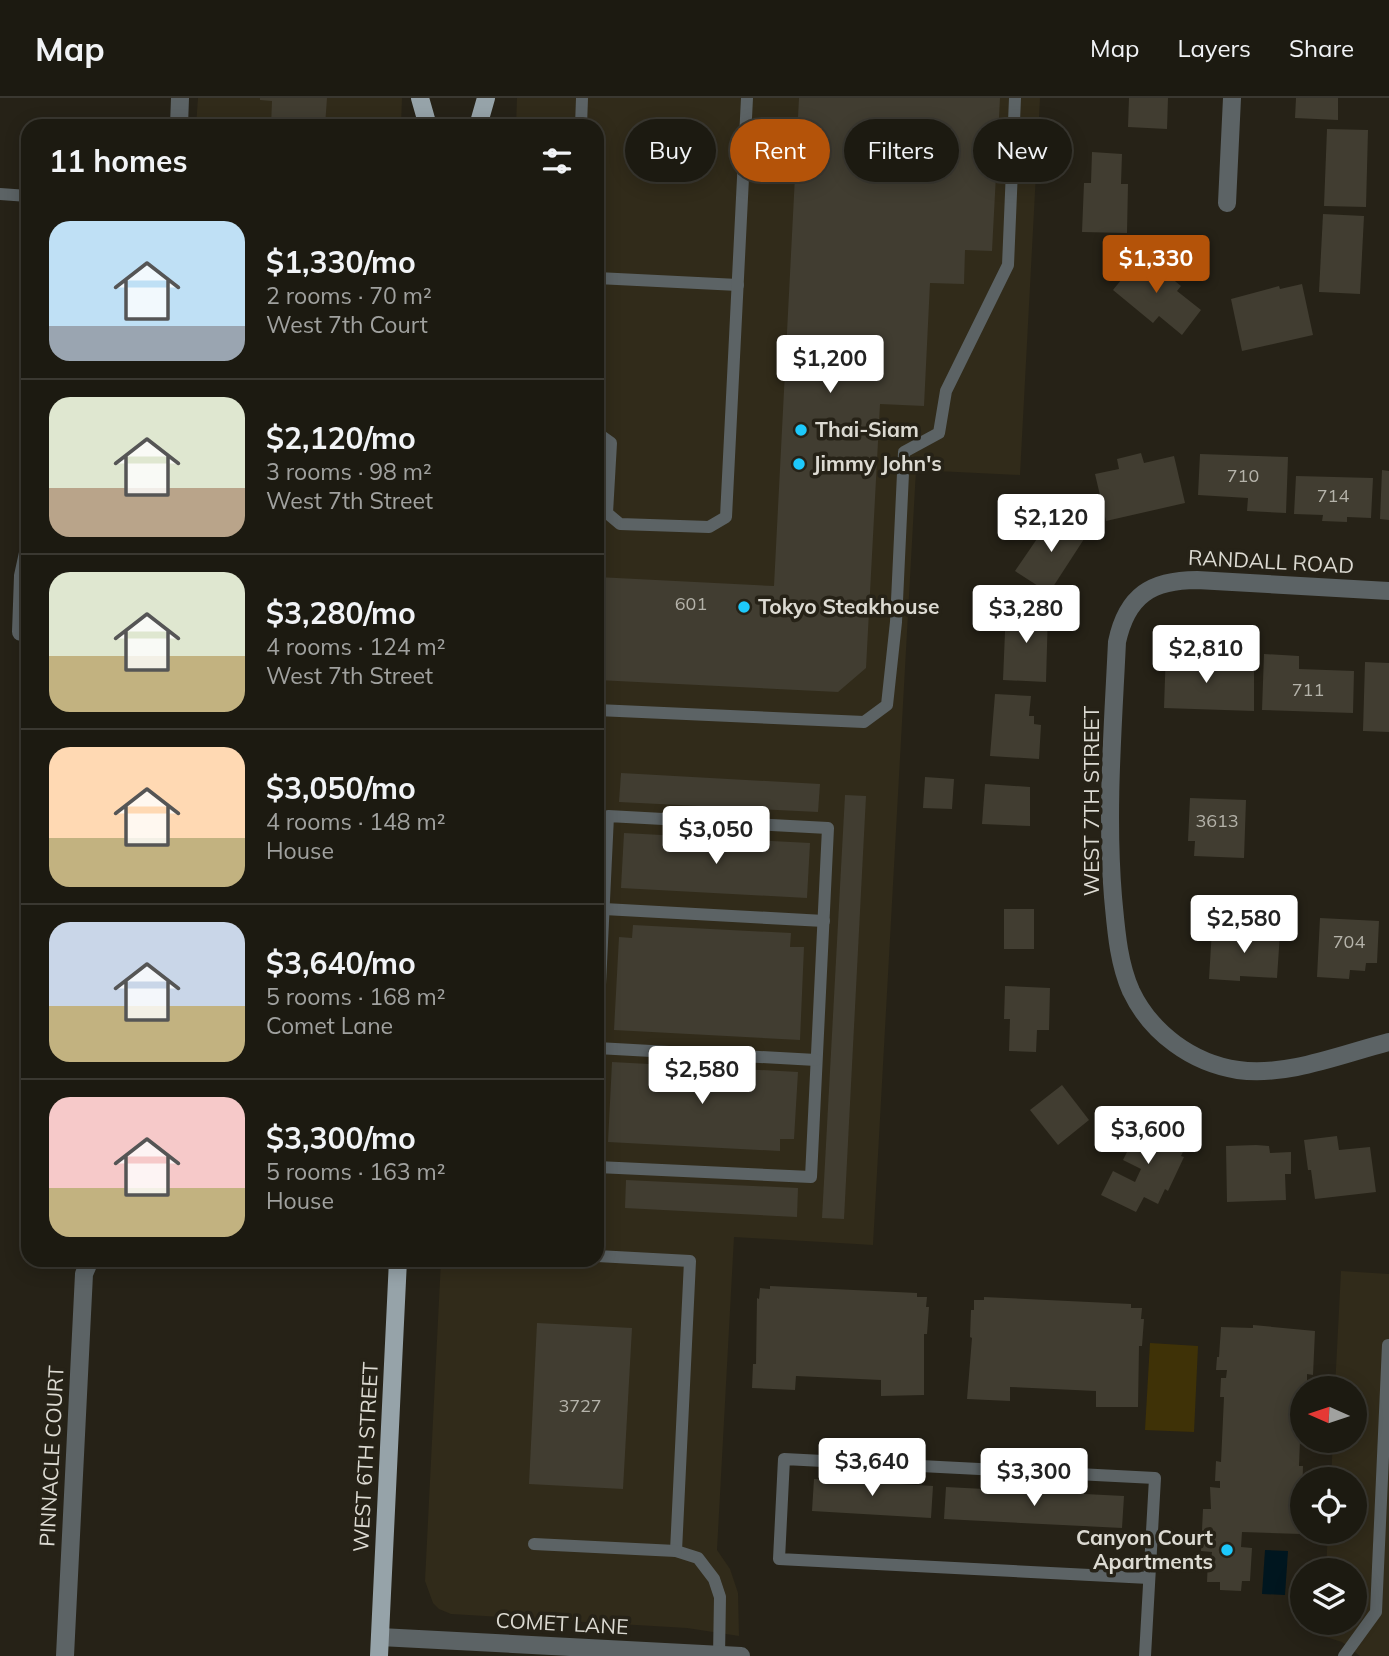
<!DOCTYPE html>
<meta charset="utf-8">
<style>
body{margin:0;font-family:Mulish,sans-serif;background:#29271f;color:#f1f3f6;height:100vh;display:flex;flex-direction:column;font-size:26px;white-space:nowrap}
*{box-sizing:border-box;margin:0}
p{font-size:23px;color:#a0a19f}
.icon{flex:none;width:38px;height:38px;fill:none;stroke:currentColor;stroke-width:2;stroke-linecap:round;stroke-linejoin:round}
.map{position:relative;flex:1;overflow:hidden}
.details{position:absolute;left:21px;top:21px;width:583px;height:1148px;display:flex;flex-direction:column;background:#1c1a11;border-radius:21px;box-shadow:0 4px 18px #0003,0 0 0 2px #3a3831}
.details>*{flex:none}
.top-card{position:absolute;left:625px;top:21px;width:658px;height:63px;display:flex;gap:14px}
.needle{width:46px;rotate:273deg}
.tools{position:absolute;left:1290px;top:1278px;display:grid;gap:14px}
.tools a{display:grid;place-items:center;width:77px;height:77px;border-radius:50%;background:#1c1a11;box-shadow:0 4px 18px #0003,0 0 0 2px #3a3831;font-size:35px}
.price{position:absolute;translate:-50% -60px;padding:0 16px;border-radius:7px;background:#fff;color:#222;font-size:23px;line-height:46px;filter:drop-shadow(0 2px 4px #0008)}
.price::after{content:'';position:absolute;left:50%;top:42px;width:21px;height:16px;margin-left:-10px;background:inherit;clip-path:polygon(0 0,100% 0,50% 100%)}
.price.current{background:#b45309;color:#fff}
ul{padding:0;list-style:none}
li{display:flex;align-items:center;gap:21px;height:175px;padding:0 28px}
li+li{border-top:2px solid #3a3831}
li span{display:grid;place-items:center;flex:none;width:196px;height:140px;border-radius:21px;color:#555}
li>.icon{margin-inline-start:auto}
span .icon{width:84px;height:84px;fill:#fffc;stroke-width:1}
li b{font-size:30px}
h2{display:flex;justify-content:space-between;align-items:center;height:84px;padding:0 28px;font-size:30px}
.tag{padding:0 24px;border-radius:32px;background:#1c1a11;box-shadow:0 4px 18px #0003,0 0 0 2px #3a3831;font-size:24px;line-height:63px}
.tag.current{background:#b45309;color:#fff}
header{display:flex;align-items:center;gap:42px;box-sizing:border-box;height:98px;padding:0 35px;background:#1c1a11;border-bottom:2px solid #3a3831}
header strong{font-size:33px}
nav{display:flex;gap:38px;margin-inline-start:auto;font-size:24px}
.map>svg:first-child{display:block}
.built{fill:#312b1a}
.green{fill:#3f3207}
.water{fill:#00161f}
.building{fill:#413d31}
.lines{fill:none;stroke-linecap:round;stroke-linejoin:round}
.service{stroke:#5c6365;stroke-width:12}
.minor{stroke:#5c6365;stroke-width:18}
.primary{stroke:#96a3a9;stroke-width:18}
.poi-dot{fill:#1dc9fc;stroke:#262217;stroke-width:2.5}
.labels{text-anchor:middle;stroke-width:7;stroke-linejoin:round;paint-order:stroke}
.number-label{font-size:18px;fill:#b5b3aa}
.poi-label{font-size:21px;font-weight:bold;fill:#dcdad2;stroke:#262217;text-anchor:start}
.street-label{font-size:21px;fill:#dcdad2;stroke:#262217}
</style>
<header>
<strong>Map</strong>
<nav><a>Map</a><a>Layers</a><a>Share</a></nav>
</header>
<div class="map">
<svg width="1389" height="1558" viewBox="0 0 1389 1558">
<rect width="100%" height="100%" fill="#262217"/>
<g class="built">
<path d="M 198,0 L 402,0 L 401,28 L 196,28 Z"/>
<path d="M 517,0 L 1040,0 L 1020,377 L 916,372 L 873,1147 L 734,1139 L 717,1452 L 730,1471 L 738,1495 L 739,1538 L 687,1530 L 451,1516 L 439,1511 L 433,1505 L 425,1483 L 441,1162 L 597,1162 L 597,28 L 516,28 Z"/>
<path d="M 1341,1173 L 1389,1176 L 1389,1558 L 1360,1558 L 1342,1544 L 1323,1538 L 1324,1524 L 1354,1524 L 1354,1472 L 1326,1472 L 1328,1433 L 1354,1433 L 1354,1381 L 1331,1381 L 1333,1342 L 1354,1342 L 1354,1290 L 1335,1290 Z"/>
</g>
<path class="green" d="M 1150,1245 L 1198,1248 L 1194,1334 L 1145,1332 Z"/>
<path class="water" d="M 1265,1452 L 1288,1453 L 1285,1497 L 1262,1496 Z"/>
<g class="building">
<path d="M 260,0 L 327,0 L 325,28 L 271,28 L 272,3 L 260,2 Z"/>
<path d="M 799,0 L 1000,0 L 992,153 L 965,152 L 964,186 L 930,185 L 924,308 L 880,306 L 866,570 L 838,594 L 597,582 L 597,479 L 774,488 Z"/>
<path d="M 1129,0 L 1168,0 L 1167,31 L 1128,29 Z"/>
<path d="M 1296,0 L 1338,0 L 1338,22 L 1295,20 Z"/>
<path d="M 1327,31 L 1368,32 L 1366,109 L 1324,108 Z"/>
<path d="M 1092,54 L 1122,56 L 1121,86 L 1128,86 L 1127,135 L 1082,134 L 1084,85 L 1091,85 Z"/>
<path d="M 1323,116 L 1364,118 L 1360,196 L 1319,194 Z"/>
<path d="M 1142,156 L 1181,188 L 1177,193 L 1201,212 L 1182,237 L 1159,218 L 1153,225 L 1113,192 Z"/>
<path d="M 1302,186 L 1313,237 L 1242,253 L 1231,201 L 1279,188 L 1280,191 Z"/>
<path d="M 1141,355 L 1144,365 L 1174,358 L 1185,405 L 1106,423 L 1095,376 L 1119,371 L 1117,361 Z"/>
<path d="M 1200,356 L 1288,359 L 1286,415 L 1247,413 L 1248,400 L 1198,397 Z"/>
<path d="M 1382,372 L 1389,373 L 1389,422 L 1380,421 Z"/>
<path d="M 1296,378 L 1373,380 L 1371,420 L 1347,419 L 1347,424 L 1322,423 L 1323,417 L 1294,416 Z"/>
<path d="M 1054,416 L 1086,438 L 1049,495 L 1015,473 Z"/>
<path d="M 1006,510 L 1048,513 L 1046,584 L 1003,582 Z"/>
<path d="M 1166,551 L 1200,552 L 1199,570 L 1254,571 L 1254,613 L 1164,610 Z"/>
<path d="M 1264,556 L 1299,558 L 1299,571 L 1354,573 L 1353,615 L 1262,612 Z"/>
<path d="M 1365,564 L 1389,565 L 1389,634 L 1363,633 Z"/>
<path d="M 995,596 L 1031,598 L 1029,618 L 1034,618 L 1034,626 L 1041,627 L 1039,661 L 990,658 Z"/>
<path d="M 621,675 L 820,686 L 818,714 L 619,704 Z"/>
<path d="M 925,679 L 954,681 L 952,711 L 923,710 Z"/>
<path d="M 985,686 L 1030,689 L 1030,728 L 982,726 Z"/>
<path d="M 845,697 L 866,698 L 844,1121 L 822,1120 Z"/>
<path d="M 1190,700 L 1246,702 L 1244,760 L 1194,758 L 1195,743 L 1188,743 Z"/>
<path d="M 624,735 L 810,745 L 807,800 L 621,790 Z"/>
<rect x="1004" y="811" width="30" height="40"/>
<path d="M 1320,820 L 1379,823 L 1377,865 L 1366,865 L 1365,873 L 1350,872 L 1349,881 L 1317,879 Z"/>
<path d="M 633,827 L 791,835 L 790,849 L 804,849 L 800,942 L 614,932 L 619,839 L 632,840 Z"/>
<path d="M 1212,831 L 1280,835 L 1277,880 L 1240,878 L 1240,883 L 1209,881 Z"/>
<path d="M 1005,888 L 1050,890 L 1049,932 L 1037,932 L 1036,954 L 1009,953 L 1010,921 L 1004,921 Z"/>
<path d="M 612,964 L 798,974 L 794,1041 L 780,1041 L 780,1053 L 608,1044 Z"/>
<path d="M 1062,987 L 1089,1022 L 1058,1047 L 1030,1012 Z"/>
<path d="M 1149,1020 L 1189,1041 L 1181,1058 L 1184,1059 L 1168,1093 L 1165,1091 L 1158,1106 L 1144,1099 L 1136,1114 L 1101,1097 L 1113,1073 L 1135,1084 L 1141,1071 L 1123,1062 L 1139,1030 L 1143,1032 Z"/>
<path d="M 1337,1038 L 1339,1052 L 1370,1049 L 1376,1094 L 1315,1101 L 1311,1072 L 1308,1072 L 1304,1042 Z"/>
<path d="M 1256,1047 L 1269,1048 L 1270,1055 L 1291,1054 L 1291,1076 L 1285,1076 L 1286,1102 L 1227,1104 L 1226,1048 Z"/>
<path d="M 626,1082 L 798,1090 L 797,1119 L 625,1110 Z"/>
<path d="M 770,1188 L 917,1195 L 917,1199 L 927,1199 L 926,1209 L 929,1209 L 927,1236 L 924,1236 L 924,1297 L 881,1298 L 881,1282 L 796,1278 L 795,1292 L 752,1290 L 753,1266 L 756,1266 L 757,1200 L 759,1201 L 760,1190 L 770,1191 Z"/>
<path d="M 984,1199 L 1131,1206 L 1131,1210 L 1142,1210 L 1141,1221 L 1144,1221 L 1142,1248 L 1139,1248 L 1138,1309 L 1096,1309 L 1096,1293 L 1010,1289 L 1010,1303 L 967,1301 L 972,1240 L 970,1239 L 971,1212 L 974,1212 L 974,1202 L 984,1202 Z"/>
<path d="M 537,1225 L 632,1230 L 623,1391 L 529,1386 Z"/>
<path d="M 1253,1227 L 1315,1233 L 1313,1277 L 1307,1276 L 1307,1290 L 1302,1290 L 1299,1368 L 1303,1368 L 1301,1436 L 1242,1434 L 1241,1449 L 1252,1450 L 1250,1483 L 1242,1483 L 1241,1493 L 1220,1492 L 1220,1484 L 1207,1484 L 1208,1461 L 1211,1461 L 1212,1454 L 1201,1453 L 1203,1411 L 1211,1411 L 1210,1389 L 1220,1390 L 1220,1383 L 1215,1383 L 1216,1363 L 1221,1364 L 1224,1299 L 1220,1299 L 1221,1280 L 1226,1280 L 1227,1272 L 1216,1272 L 1217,1259 L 1219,1259 L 1221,1229 L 1253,1230 Z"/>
<path d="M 814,1381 L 933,1388 L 931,1420 L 812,1413 Z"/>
<path d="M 946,1389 L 1124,1398 L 1122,1430 L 944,1421 Z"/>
</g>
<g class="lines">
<g class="service">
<path d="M 581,28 L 582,0"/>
<path d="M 0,96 L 28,98"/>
<path d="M 597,180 L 738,187"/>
<path d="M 597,335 L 611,345 L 607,415 L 620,426 L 709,429 L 726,419 L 747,0"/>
<path d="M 597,612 L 864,624 L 887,607 L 896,524 L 904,354 L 939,335 L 946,293 L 1008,167 L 1015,0"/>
<path d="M 604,811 L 824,823"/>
<path d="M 597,950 L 608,718 L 828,730 L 811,1079 L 597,1069"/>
<path d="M 597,950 L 816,962"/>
<path d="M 597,1158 L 690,1163 L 676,1453 L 698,1460 L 714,1481 L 720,1499 L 719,1558"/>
<path d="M 534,1446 L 676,1453"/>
<path d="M 1145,1558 L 1155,1380 L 784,1361 L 779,1461 L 1149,1480"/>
<path d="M 1344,1558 L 1376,1514 L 1388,1247"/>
</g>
<g class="minor">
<path d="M 179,28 L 180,0"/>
<path d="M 1227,105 L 1232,0"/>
<path d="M 1389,493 L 1197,482 C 1152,482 1127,497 1117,544 C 1113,629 1106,714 1113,799 C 1116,830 1118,864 1131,893 C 1151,935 1192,965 1238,972 C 1287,979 1342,956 1389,944"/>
<path d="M 21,534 L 23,478 L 28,455"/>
<path d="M 380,1539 L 741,1558"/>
<path d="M 65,1558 L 84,1176 L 90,1162"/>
</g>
<g class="primary">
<path d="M 420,0 L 428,28"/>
<path d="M 478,28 L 486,0"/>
<path d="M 379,1558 L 398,1162"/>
</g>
</g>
<g class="poi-dot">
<circle cx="801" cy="332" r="7"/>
<circle cx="799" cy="366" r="7"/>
<circle cx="744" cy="509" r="7"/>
<circle cx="1227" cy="1452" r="7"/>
</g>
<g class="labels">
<g class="number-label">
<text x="1243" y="384">710</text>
<text x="1333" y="404">714</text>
<text x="691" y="512">601</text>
<text x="1308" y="598">711</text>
<text x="1217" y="729">3613</text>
<text x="1349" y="850">704</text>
<text x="580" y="1314">3727</text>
</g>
<g class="poi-label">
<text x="815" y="339">Thai-Siam</text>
<text x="813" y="373">Jimmy John's</text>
<text x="758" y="516">Tokyo Steakhouse</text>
<text x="1213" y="1447" text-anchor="end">Canyon Court<tspan x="1213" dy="24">Apartments</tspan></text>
</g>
<g class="street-label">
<text transform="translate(1271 464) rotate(3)" y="7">RANDALL ROAD</text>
<text transform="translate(1092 703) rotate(-90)" y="7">WEST 7TH STREET</text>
<text transform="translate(52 1358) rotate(-87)" y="7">PINNACLE COURT</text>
<text transform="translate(366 1359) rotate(-87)" y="7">WEST 6TH STREET</text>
<text transform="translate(562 1526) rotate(3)" y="7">COMET LANE</text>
</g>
</g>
</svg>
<div class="tools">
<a><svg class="needle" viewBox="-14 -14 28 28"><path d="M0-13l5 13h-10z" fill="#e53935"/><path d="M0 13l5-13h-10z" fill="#a0a19f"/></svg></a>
<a><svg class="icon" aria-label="locate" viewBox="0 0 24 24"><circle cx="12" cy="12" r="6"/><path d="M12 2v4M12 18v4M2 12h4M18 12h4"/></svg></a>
<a><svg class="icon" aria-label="layers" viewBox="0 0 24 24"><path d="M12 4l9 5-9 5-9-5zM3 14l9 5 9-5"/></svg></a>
</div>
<b class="price current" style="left:1156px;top:197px">$1,330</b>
<b class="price" style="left:830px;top:297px">$1,200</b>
<b class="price" style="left:1051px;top:456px">$2,120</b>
<b class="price" style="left:1026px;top:547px">$3,280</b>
<b class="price" style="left:1206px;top:587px">$2,810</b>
<b class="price" style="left:716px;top:768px">$3,050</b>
<b class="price" style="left:1244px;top:857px">$2,580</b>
<b class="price" style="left:702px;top:1008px">$2,580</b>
<b class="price" style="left:1148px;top:1068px">$3,600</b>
<b class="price" style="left:872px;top:1400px">$3,640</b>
<b class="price" style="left:1034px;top:1410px">$3,300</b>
<div class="top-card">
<a class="tag">Buy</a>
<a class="tag current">Rent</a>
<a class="tag">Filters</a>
<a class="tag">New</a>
</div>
<section class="details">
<h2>11 homes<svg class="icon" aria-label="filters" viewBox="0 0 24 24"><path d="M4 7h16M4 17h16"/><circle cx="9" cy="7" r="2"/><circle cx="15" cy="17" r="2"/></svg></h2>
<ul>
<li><span style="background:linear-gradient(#bfe0f5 75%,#9aa5b1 0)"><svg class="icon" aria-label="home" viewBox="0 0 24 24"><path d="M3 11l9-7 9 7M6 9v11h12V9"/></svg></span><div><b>$1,330/mo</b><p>2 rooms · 70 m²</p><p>West 7th Court</p></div></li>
<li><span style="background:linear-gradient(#dfe7d0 65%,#b9a48a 0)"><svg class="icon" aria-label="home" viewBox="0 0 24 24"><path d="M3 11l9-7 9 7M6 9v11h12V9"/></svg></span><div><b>$2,120/mo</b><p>3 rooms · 98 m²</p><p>West 7th Street</p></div></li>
<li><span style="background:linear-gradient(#dfe7d0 60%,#c2b280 0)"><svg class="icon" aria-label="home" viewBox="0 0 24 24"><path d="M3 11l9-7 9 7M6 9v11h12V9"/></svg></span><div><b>$3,280/mo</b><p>4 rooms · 124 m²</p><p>West 7th Street</p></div></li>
<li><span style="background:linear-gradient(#ffd9b3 65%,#c2b280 0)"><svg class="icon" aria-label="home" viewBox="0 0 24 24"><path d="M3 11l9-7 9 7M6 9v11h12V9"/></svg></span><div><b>$3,050/mo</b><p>4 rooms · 148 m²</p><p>House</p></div></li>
<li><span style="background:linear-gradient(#c9d6e8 60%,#c2b280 0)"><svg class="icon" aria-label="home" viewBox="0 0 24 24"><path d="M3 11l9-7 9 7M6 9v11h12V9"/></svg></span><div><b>$3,640/mo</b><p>5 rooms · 168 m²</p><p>Comet Lane</p></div></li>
<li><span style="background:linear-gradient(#f6c9c9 65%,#c2b280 0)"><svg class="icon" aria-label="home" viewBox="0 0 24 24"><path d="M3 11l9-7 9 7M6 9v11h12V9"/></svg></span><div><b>$3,300/mo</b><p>5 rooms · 163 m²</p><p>House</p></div></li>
</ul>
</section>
</div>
